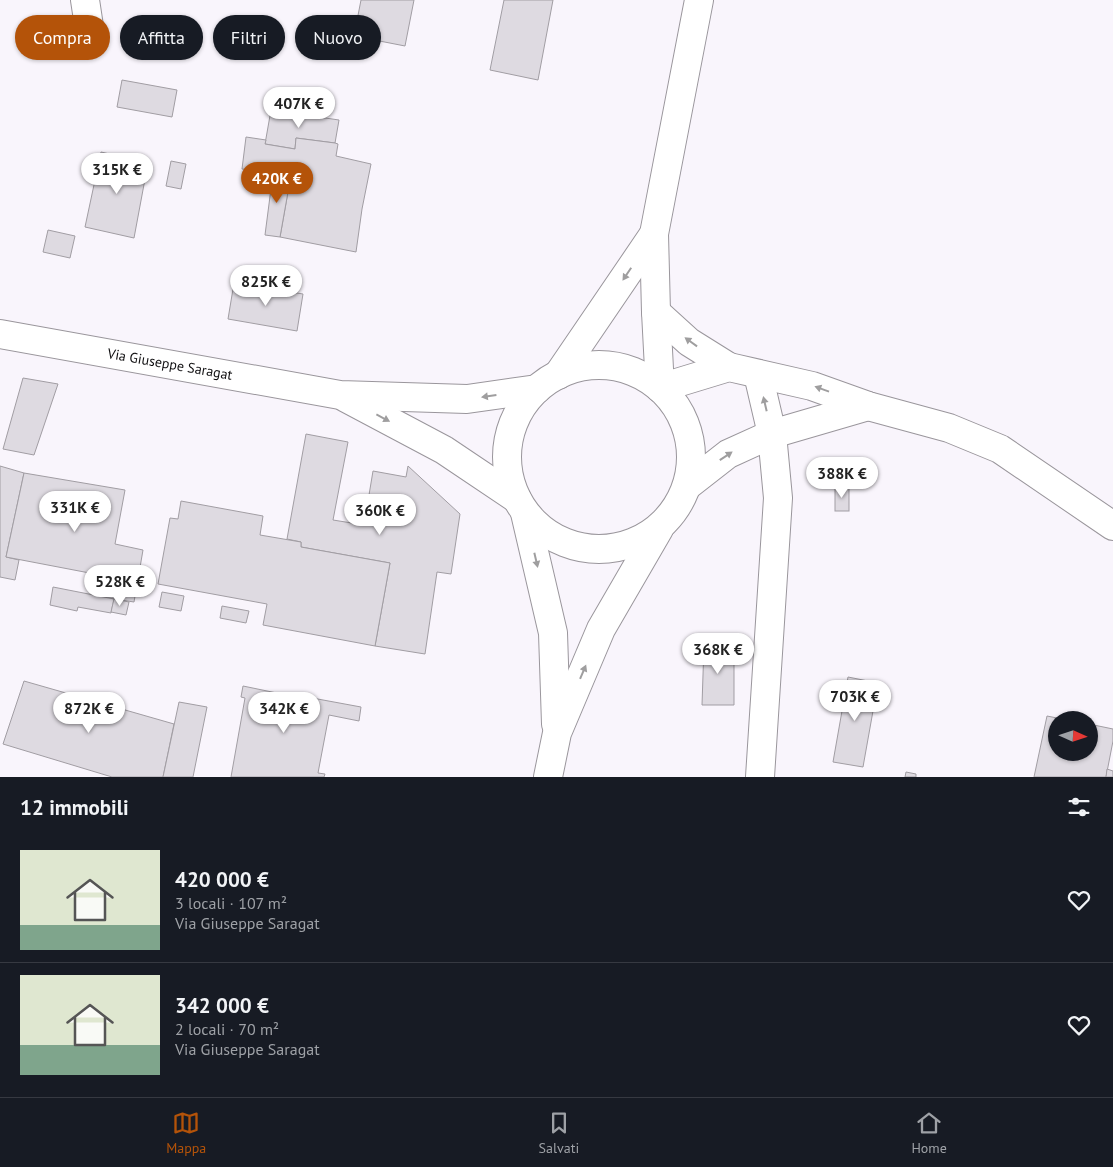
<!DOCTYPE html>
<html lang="it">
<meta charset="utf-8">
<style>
body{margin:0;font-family:"PT Sans",sans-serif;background:#20242c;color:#f1f3f6;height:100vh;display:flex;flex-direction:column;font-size:19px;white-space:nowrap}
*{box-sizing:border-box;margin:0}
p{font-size:16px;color:#9ea1a6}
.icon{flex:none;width:28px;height:28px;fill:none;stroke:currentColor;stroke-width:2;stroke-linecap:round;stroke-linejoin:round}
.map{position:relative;height:777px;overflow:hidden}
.details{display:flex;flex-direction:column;background:#171b24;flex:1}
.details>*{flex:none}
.top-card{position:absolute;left:15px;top:15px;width:500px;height:45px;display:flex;gap:10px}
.needle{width:32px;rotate:93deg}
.buttons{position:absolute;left:1048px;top:711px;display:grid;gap:10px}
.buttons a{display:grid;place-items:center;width:50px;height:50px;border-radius:50%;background:#171b24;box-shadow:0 1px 4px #0004;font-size:25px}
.price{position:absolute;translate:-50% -42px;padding:0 11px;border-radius:18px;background:#fff;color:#222;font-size:16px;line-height:32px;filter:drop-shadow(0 1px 2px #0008)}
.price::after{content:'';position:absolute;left:50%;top:30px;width:15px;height:11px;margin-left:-8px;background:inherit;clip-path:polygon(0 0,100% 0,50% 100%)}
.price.on{background:#b45309;color:#fff}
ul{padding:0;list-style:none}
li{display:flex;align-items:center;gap:15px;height:125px;padding:0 20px}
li+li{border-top:1px solid #363941}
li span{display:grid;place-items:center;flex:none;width:140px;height:100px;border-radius:0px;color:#555}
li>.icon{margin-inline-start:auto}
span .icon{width:60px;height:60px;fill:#fffc;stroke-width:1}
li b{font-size:21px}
h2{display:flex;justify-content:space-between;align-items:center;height:60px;padding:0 20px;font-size:21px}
.chip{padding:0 18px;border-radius:22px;background:#171b24;box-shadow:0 1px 4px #0004;font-size:18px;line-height:45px}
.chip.on{background:#b45309;color:#fff}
.tabs{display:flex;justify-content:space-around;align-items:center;height:70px;border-top:1px solid #363941;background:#171b24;font-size:14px;color:#9ea1a6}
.tabs a{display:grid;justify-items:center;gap:2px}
.tabs .on{color:#b45309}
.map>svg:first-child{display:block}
.building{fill:#dedae1;stroke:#a19da3}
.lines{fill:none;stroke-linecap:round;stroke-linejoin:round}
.minor-casing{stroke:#9a969c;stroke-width:30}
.secondary-casing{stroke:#9a969c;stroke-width:30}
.minor{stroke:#fff;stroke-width:28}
.secondary{stroke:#fff;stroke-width:28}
.oneway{fill:#9f9e9f}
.labels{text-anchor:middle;stroke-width:4.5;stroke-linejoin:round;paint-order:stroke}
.street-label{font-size:14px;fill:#0e0d0f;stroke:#fff}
</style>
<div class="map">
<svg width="1113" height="777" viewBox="0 0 1113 777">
<rect width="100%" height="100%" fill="#f9f5fc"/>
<g class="building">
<path d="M 361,0 L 414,0 L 405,46 L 354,36 Z"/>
<path d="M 504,0 L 553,0 L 538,80 L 490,70 Z"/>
<path d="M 122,80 L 177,90 L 172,117 L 117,107 Z"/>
<path d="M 273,95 L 292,98 L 289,112 L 271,110 Z"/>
<path d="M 271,110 L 339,120 L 335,143 L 296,138 L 295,149 L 265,144 Z"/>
<path d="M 246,137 L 266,140 L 265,144 L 295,149 L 296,138 L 335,143 L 338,144 L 336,156 L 371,164 L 362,209 L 356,252 L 280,237 L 291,175 L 242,169 Z"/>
<path d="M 101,152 L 148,163 L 134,238 L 85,227 Z"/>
<path d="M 171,161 L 186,164 L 181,189 L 166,186 Z"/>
<path d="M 273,173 L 291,175 L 280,237 L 265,235 Z"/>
<path d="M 48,230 L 75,236 L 70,258 L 43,252 Z"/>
<path d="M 234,283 L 303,294 L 297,331 L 228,319 Z"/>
<path d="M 23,378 L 58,384 L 34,455 L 3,449 Z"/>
<path d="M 306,434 L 348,442 L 333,520 L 364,525 L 373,471 L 406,477 L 408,466 L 460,514 L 451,574 L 437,572 L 425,654 L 375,646 L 390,563 L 301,547 L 301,542 L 287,539 Z"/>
<path d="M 0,466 L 24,473 L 6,557 L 19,560 L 15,580 L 0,577 Z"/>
<path d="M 24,473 L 125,490 L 115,544 L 143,550 L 134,602 L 96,596 L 100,575 L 6,557 Z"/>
<rect x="835" y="488" width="14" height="23"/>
<path d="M 181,501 L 263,516 L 260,535 L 301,542 L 301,547 L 390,563 L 375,646 L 263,625 L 267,604 L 158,584 L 170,518 L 178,519 Z"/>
<path d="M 53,587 L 114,599 L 111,613 L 78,607 L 77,611 L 50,605 Z"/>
<path d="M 162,592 L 184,596 L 181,611 L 159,607 Z"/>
<path d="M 114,599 L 129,602 L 126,615 L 111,612 Z"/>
<path d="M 222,606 L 249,611 L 246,623 L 220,618 Z"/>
<path d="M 704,645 L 734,645 L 734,705 L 702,705 Z"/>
<path d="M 848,677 L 878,683 L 863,767 L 833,762 Z"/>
<path d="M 24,681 L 174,724 L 163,777 L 112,777 L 3,744 Z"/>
<path d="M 243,686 L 296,697 L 296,695 L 361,707 L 359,721 L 329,715 L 318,773 L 325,774 L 324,777 L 231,777 L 245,698 L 241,697 Z"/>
<path d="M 179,702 L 207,707 L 193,777 L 163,777 Z"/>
<path d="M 1047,716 L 1067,720 L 1056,720 L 1056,752 L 1089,752 L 1089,724 L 1113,729 L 1113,741 L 1106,777 L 1034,777 Z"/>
<path d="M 1107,769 L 1113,771 L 1113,777 L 1106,777 Z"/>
<path d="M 906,772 L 916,774 L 916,777 L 905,777 Z"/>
</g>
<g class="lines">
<defs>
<g id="minor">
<path d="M 85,0 L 90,33"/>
<path d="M 656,312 L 689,342 L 729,367"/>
<path d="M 758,374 L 772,434 L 778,498 L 760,777"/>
<path d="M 660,388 L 729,367 L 812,386 L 868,406 L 949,428 L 1000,449 L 1113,526"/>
<path d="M 687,486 L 728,454 L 772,434 L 868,406"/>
</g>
<g id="secondary">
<path d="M 0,334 L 340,395 L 467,399 L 537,389"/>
<circle cx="599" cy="457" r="92"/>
<path d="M 558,375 L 654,234"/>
<path d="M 660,388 L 656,312 L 654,234 L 699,0"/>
<path d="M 346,398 L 444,450 L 517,499"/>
<path d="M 525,513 L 553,633 L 556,724"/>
<path d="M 548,777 L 557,733 L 601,629 L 659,529"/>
</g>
</defs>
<use href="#minor" class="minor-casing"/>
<use href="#secondary" class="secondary-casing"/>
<use href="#minor" class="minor"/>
<use href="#secondary" class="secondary"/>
</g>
<defs><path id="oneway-solid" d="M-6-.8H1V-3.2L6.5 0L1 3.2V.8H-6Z" transform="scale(1.25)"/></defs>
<g class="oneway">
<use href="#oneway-solid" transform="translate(627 274) rotate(124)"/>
<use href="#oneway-solid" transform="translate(691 342) rotate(-144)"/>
<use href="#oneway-solid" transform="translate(822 389) rotate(-160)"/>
<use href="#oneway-solid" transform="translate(489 396) rotate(172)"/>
<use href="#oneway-solid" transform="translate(765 404) rotate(-103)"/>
<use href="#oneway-solid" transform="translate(383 418) rotate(28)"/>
<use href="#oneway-solid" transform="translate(726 456) rotate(-34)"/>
<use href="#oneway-solid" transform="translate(536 560) rotate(77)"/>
<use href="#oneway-solid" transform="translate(583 672) rotate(-67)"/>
</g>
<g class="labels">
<g class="street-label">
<text transform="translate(170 364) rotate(10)" y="5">Via Giuseppe Saragat</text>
</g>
</g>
</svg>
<div class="buttons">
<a><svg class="needle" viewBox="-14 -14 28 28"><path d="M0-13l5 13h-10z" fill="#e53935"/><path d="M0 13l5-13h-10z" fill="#9ea1a6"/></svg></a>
</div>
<b class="price" style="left:299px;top:129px">407K €</b>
<b class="price" style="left:117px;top:195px">315K €</b>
<b class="price on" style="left:277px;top:204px">420K €</b>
<b class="price" style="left:266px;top:307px">825K €</b>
<b class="price" style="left:842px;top:499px">388K €</b>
<b class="price" style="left:75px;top:533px">331K €</b>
<b class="price" style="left:380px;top:536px">360K €</b>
<b class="price" style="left:120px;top:607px">528K €</b>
<b class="price" style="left:718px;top:675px">368K €</b>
<b class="price" style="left:855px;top:722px">703K €</b>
<b class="price" style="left:89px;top:734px">872K €</b>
<b class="price" style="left:284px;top:734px">342K €</b>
<div class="top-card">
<a class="chip on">Compra</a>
<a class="chip">Affitta</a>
<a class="chip">Filtri</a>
<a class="chip">Nuovo</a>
</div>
</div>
<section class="details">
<h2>12 immobili<svg class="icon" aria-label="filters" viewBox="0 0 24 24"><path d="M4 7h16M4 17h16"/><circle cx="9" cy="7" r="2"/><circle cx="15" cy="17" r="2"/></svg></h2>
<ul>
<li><span style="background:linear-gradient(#dfe7d0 75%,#7fa58c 0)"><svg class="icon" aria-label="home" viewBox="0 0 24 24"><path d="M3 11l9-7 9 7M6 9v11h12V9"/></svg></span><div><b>420 000 €</b><p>3 locali · 107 m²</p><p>Via Giuseppe Saragat</p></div><svg class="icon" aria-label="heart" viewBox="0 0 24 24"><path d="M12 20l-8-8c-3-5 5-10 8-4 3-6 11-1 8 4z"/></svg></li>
<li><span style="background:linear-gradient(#dfe7d0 70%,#7fa58c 0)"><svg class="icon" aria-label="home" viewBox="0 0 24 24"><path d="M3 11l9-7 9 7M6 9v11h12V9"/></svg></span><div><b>342 000 €</b><p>2 locali · 70 m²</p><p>Via Giuseppe Saragat</p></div><svg class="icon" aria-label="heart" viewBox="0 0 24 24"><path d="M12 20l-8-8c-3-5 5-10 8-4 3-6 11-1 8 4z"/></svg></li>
</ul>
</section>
<nav class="tabs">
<a class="on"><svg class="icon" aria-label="map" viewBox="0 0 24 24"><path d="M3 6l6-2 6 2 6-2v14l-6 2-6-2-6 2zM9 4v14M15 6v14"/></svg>Mappa</a>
<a><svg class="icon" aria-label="saved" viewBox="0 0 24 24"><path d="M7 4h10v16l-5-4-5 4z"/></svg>Salvati</a>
<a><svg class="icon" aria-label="home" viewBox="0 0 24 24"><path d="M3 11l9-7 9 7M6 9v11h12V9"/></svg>Home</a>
</nav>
